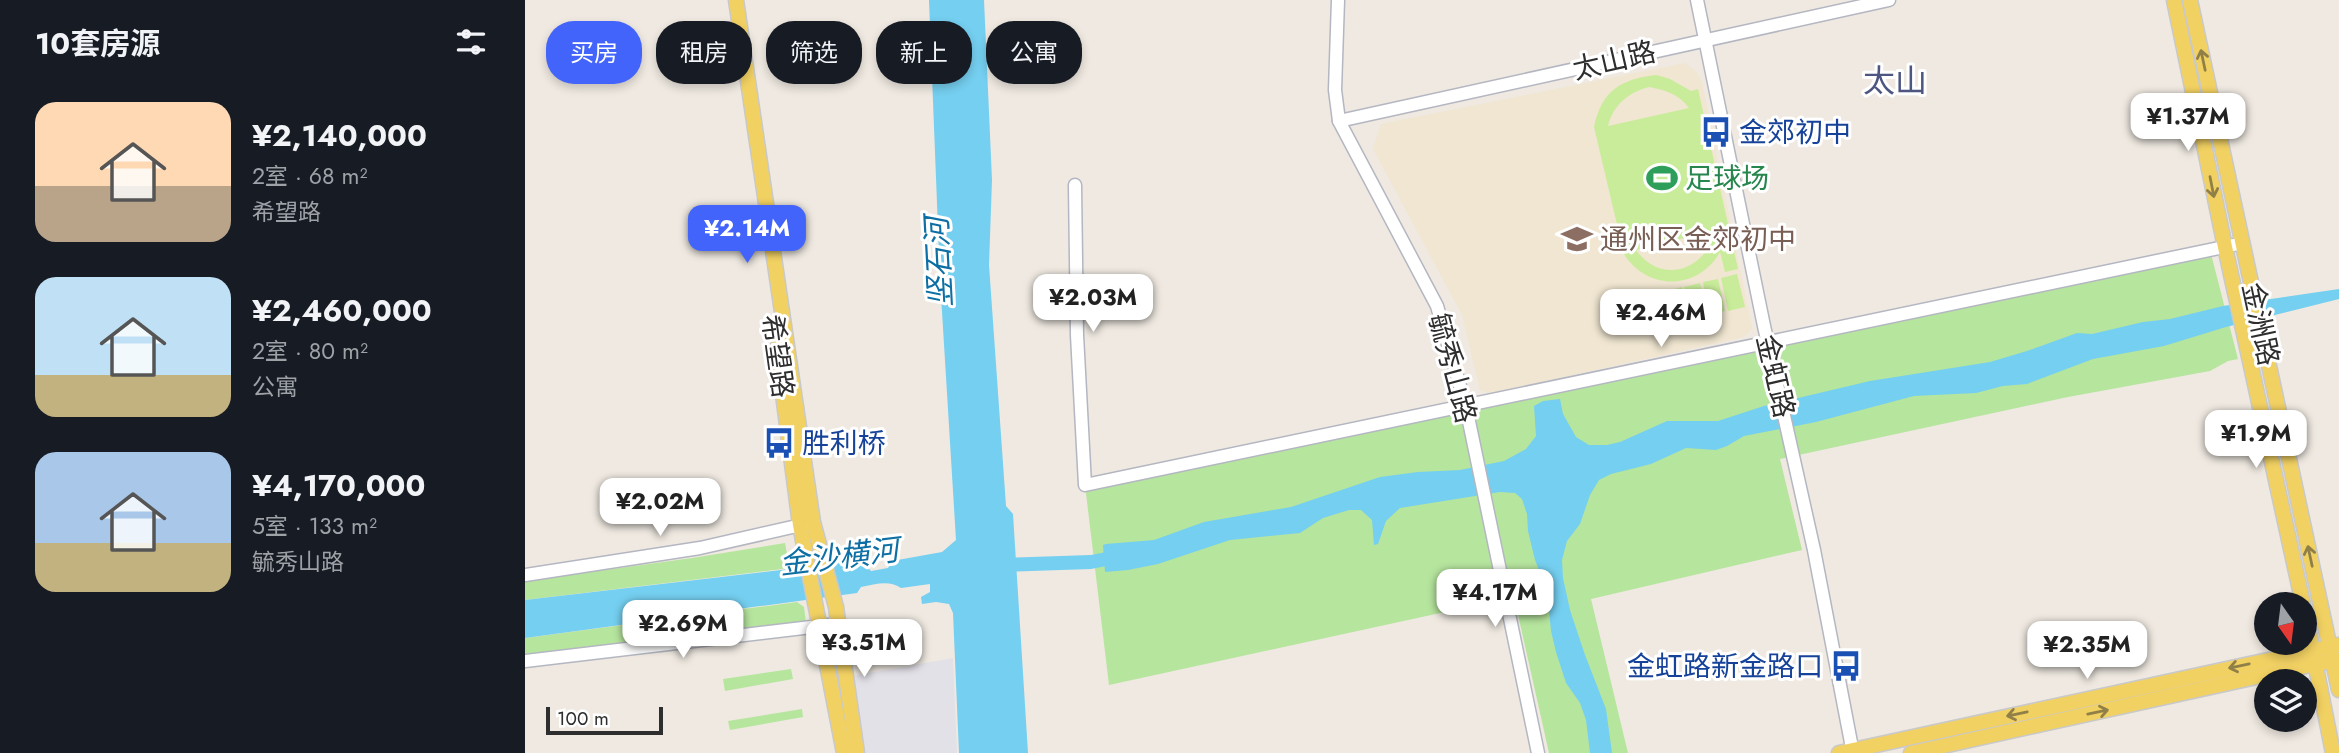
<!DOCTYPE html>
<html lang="zh">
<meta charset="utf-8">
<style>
body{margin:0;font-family:Jost,"Noto Sans SC",sans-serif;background:#242831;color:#f1f3f6;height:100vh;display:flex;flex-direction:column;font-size:26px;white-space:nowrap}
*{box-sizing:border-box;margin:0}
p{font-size:23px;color:#9ea1a6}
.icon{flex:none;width:38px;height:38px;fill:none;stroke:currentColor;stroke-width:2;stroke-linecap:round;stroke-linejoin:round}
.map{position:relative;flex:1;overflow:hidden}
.panel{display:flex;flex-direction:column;background:#171b24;width:525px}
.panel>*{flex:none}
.guide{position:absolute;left:21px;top:21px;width:665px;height:63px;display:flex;gap:14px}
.needle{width:46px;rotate:166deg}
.fabs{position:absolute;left:1729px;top:592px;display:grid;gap:14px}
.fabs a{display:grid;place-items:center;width:63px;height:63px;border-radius:50%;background:#171b24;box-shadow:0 4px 10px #0003;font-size:35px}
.scale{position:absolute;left:21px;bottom:18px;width:117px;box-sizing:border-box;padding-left:7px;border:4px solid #2e2e2e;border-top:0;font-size:19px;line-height:24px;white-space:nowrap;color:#2e2e2e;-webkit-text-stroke:5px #fff;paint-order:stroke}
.price{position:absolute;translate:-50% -60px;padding:0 16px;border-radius:14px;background:#fff;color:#222;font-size:23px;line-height:46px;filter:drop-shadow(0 2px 4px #0008)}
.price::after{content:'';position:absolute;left:50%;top:42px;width:21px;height:16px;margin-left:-10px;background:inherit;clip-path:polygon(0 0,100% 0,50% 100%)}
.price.current{background:#4264fb;color:#fff}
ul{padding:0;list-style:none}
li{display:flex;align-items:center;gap:21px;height:175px;padding:0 35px}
li span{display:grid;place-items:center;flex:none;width:196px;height:140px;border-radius:21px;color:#555}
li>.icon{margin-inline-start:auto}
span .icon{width:84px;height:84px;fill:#fffc;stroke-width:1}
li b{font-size:30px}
h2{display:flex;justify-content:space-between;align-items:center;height:84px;padding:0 35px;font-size:30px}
.chip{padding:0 24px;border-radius:28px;background:#171b24;box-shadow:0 4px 10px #0003;font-size:24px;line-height:63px}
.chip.current{background:#4264fb;color:#fff}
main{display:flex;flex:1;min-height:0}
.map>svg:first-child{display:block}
.industrial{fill:#e3e1e8}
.education{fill:#f0e6d1}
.green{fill:#b6e59e}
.pitch{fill:#c9ec9a;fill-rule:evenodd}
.water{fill:#75cff0}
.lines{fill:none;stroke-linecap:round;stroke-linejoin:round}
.river{stroke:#75cff0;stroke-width:14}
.minor-casing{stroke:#b4b7c1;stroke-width:15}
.major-casing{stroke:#c9c9c9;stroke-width:17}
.minor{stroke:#fff;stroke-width:12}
.major{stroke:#f2d163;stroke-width:14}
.oneway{stroke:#908048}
.labels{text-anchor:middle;stroke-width:6;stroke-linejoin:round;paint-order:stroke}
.street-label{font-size:28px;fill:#2e2e2e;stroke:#fff}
.transit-label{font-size:28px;fill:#164399;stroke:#fff;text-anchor:start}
.leisure-label{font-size:28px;fill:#27864d;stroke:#fff;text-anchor:start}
.education-label{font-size:28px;fill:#785e54;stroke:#fff;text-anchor:start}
.water-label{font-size:30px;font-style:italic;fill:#0d6fa3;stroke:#fff}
.quarter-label{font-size:32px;fill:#4d5680;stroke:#fff}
</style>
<main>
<section class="panel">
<h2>10套房源<svg class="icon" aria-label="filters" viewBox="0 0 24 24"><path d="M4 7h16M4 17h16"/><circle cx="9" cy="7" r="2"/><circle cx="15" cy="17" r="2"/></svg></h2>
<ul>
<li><span style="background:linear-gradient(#ffd9b3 60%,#b9a48a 0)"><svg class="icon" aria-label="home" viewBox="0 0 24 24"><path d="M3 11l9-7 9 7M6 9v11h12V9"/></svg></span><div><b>¥2,140,000</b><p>2室 · 68 m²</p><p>希望路</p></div></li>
<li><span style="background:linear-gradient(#bfe0f5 70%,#c2b280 0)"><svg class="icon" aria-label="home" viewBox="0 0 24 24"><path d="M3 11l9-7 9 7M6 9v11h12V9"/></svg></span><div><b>¥2,460,000</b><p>2室 · 80 m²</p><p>公寓</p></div></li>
<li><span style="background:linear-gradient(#a9c7e8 65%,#c2b280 0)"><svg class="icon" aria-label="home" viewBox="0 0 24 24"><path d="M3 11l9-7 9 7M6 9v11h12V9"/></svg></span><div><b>¥4,170,000</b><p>5室 · 133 m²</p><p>毓秀山路</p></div></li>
</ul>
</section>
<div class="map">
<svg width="1814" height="753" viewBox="0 0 1814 753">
<rect width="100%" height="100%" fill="#efe9e1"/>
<path class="industrial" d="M 428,658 L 432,753 L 335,753 L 327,676 Z"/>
<path class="education" d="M 1160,63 L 1172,72 L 1177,82 L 1227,328 L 1222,335 L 1215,338 L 966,393 L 955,390 L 937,315 L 848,149 L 856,124 Z"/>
<g class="green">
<path d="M 1685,250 L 1713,359 L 1703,361 L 1685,371 L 1543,397 L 1255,459 L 1277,550 L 1066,599 L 1103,753 L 1024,753 L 989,597 L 584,685 L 560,485 Z"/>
<path d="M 260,543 L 264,565 L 257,569 L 0,600 L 0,581 L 167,558 Z"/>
<path d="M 272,602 L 279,607 L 281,623 L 0,656 L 0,638 Z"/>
<path d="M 266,669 L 268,679 L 200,691 L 198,679 Z"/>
<path d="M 277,709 L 278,717 L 205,730 L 203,721 Z"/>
</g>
<g class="pitch">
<path d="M 1132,75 L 1145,79 L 1166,91 L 1173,89 L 1213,269 L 1200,272 L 1195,252 C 1173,291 1122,291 1099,254 L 1069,127 C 1077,90 1096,79 1132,75 ZM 1124,87 C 1140,90 1154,94 1164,108 L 1083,126 C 1088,105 1104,92 1124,87 ZM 1191,230 C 1181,270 1137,286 1111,250 Z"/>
<path d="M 1212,274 L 1220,307 L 1203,311 L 1196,278 Z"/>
<path d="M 1193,279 L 1200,311 L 1184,315 L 1178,282 Z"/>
<path d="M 1175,283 L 1182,314 L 1166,318 L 1159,287 Z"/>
<path d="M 1157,287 L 1164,318 L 1147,322 L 1141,291 Z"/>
<path d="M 1138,291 L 1145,322 L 1129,326 L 1122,295 Z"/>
<path d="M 1120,295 L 1127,326 L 1113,329 L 1106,298 Z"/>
</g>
<g class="water">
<path d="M 404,0 L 459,0 L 467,180 L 464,265 L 481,506 L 488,514 L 503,753 L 434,753 L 428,613 L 424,604 L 411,602 L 397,604 L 396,597 L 405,592 L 405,584 L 376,588 C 364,580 351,584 336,587 L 332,593 L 0,638 L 0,600 L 290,566 C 306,565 335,557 346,571 L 363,568 L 367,561 L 417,552 L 431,540 L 415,279 Z"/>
<path d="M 1814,289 L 1814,299 L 1701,327 L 1639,346 L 1568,359 L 1502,384 L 1478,386 L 1451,393 L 1389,396 L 1291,422 L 1219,436 L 1202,446 L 1191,450 L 1161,448 L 1126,464 L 1086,474 L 1074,480 L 1065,495 L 1055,524 L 1042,541 L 1037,560 L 1038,578 L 1045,610 L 1060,655 L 1081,709 L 1087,753 L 1065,753 L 1061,720 L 1055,703 L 1041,683 L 1031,652 L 1026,631 L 1022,590 L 1010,560 L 1003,531 L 1002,514 L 997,499 L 990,493 L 975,492 L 875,508 L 861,521 L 853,544 L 849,545 L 847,520 L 836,510 L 824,510 L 798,518 L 775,533 L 705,540 L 633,564 L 603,570 L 580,572 L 578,545 L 581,544 L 629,540 L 679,522 L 766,507 L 855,477 L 893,472 L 935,470 L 979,461 L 1001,449 L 1011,436 L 1009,406 L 1018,401 L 1035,399 L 1038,414 L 1051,437 L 1064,445 L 1082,445 L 1095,442 L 1142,421 L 1193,421 L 1239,406 L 1345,381 L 1465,362 L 1502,351 L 1552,333 L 1567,334 L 1618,322 L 1645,319 L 1698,306 Z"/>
</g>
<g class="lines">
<path class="river" d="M 474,565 L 566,562 L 597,556"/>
<defs>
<g id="minor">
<path d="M 813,0 L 810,90 L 814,121 L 912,306 L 941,407 L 1013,753"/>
<path d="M 1172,0 L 1239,326 L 1289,550 L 1328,753"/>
<path d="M 814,121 L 1364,0"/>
<path d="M 550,185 L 552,335 L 560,485 L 1718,243"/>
<path d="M 0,575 L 175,548 L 285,523"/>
<path d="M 0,661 L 312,624"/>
</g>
<g id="major">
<path d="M 211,0 L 288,522 L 311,607 L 332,753"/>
<path d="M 1649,0 L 1700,247 L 1778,604"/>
<path d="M 1665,0 L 1814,690"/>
<path d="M 252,348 L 275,525 L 319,753"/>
<path d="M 1780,612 L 1808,753"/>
<path d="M 1314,753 L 1813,645"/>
<path d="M 1386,753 L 1790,664 L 1814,660"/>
</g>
</defs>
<use href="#minor" class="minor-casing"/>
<use href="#major" class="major-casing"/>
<use href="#minor" class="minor"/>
<use href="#major" class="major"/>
</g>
<defs><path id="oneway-shaft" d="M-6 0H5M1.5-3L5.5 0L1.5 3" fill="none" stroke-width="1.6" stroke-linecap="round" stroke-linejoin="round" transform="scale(1.75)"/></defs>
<g class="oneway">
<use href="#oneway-shaft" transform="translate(1678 60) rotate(-102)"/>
<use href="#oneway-shaft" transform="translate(1687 187) rotate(79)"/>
<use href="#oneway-shaft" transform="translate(1785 556) rotate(-102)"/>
<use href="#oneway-shaft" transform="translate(1714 666) rotate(168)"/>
<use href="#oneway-shaft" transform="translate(1573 712) rotate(-12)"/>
<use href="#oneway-shaft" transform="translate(1492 714) rotate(168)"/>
</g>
<defs>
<symbol id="bus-bare" viewBox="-9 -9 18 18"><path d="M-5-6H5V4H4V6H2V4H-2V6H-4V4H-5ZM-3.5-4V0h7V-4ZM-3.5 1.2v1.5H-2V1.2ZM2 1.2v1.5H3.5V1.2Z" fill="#1a4fb4" stroke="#fff" stroke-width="2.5" paint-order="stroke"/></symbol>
<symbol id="stadium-bare" viewBox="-9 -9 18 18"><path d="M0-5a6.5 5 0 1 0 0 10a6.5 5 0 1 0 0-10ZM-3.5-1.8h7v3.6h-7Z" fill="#2e9e5b" stroke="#fff" stroke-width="2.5" paint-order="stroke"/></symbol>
<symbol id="school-bare" viewBox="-9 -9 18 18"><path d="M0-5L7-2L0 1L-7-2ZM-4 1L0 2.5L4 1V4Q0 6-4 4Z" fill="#8d6e63" stroke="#fff" stroke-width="2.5" paint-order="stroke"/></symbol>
</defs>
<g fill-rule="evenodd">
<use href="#bus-bare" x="1169" y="110" width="44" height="44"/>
<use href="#stadium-bare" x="1115" y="156" width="44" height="44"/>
<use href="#school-bare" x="1030" y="217" width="44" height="44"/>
<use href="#bus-bare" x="232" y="421" width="44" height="44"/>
<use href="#bus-bare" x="1299" y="644" width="44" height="44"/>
</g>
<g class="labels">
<g class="street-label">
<text transform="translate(1089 60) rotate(-13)" y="10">太山路</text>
<text transform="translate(1736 324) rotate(78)" y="10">金洲路</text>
<text transform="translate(253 356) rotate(82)" y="10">希望路</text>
<text transform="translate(928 368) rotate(75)" y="10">毓秀山路</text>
<text transform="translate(1251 376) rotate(77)" y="10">金虹路</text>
</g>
<g class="transit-label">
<text x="1214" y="142">金郊初中</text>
<text x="277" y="453">胜利桥</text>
<text x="1298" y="676" text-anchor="end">金虹路新金路口</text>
</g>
<g class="leisure-label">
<text x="1160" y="188">足球场</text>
</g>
<g class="education-label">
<text x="1075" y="249">通州区金郊初中</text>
</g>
<g class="water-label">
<text transform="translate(414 262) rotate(-93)" y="10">竖石河</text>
<text transform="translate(314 557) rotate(-7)" y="10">金沙横河</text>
</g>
<g class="quarter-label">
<text x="1370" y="92">太山</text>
</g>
</g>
</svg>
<div class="fabs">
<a><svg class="needle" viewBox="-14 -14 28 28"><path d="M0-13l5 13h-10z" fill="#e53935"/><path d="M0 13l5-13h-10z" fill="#9ea1a6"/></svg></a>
<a><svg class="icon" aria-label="layers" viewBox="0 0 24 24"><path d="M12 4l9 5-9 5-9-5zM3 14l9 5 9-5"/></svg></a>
</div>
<div class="scale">100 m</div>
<b class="price" style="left:1663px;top:153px">¥1.37M</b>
<b class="price current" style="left:222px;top:265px">¥2.14M</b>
<b class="price" style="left:568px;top:334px">¥2.03M</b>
<b class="price" style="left:1136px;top:349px">¥2.46M</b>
<b class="price" style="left:1731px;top:470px">¥1.9M</b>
<b class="price" style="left:135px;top:538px">¥2.02M</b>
<b class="price" style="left:970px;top:629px">¥4.17M</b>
<b class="price" style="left:158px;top:660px">¥2.69M</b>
<b class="price" style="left:339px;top:679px">¥3.51M</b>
<b class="price" style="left:1562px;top:681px">¥2.35M</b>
<div class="guide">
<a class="chip current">买房</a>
<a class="chip">租房</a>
<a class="chip">筛选</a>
<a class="chip">新上</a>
<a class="chip">公寓</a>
</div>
</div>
</main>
